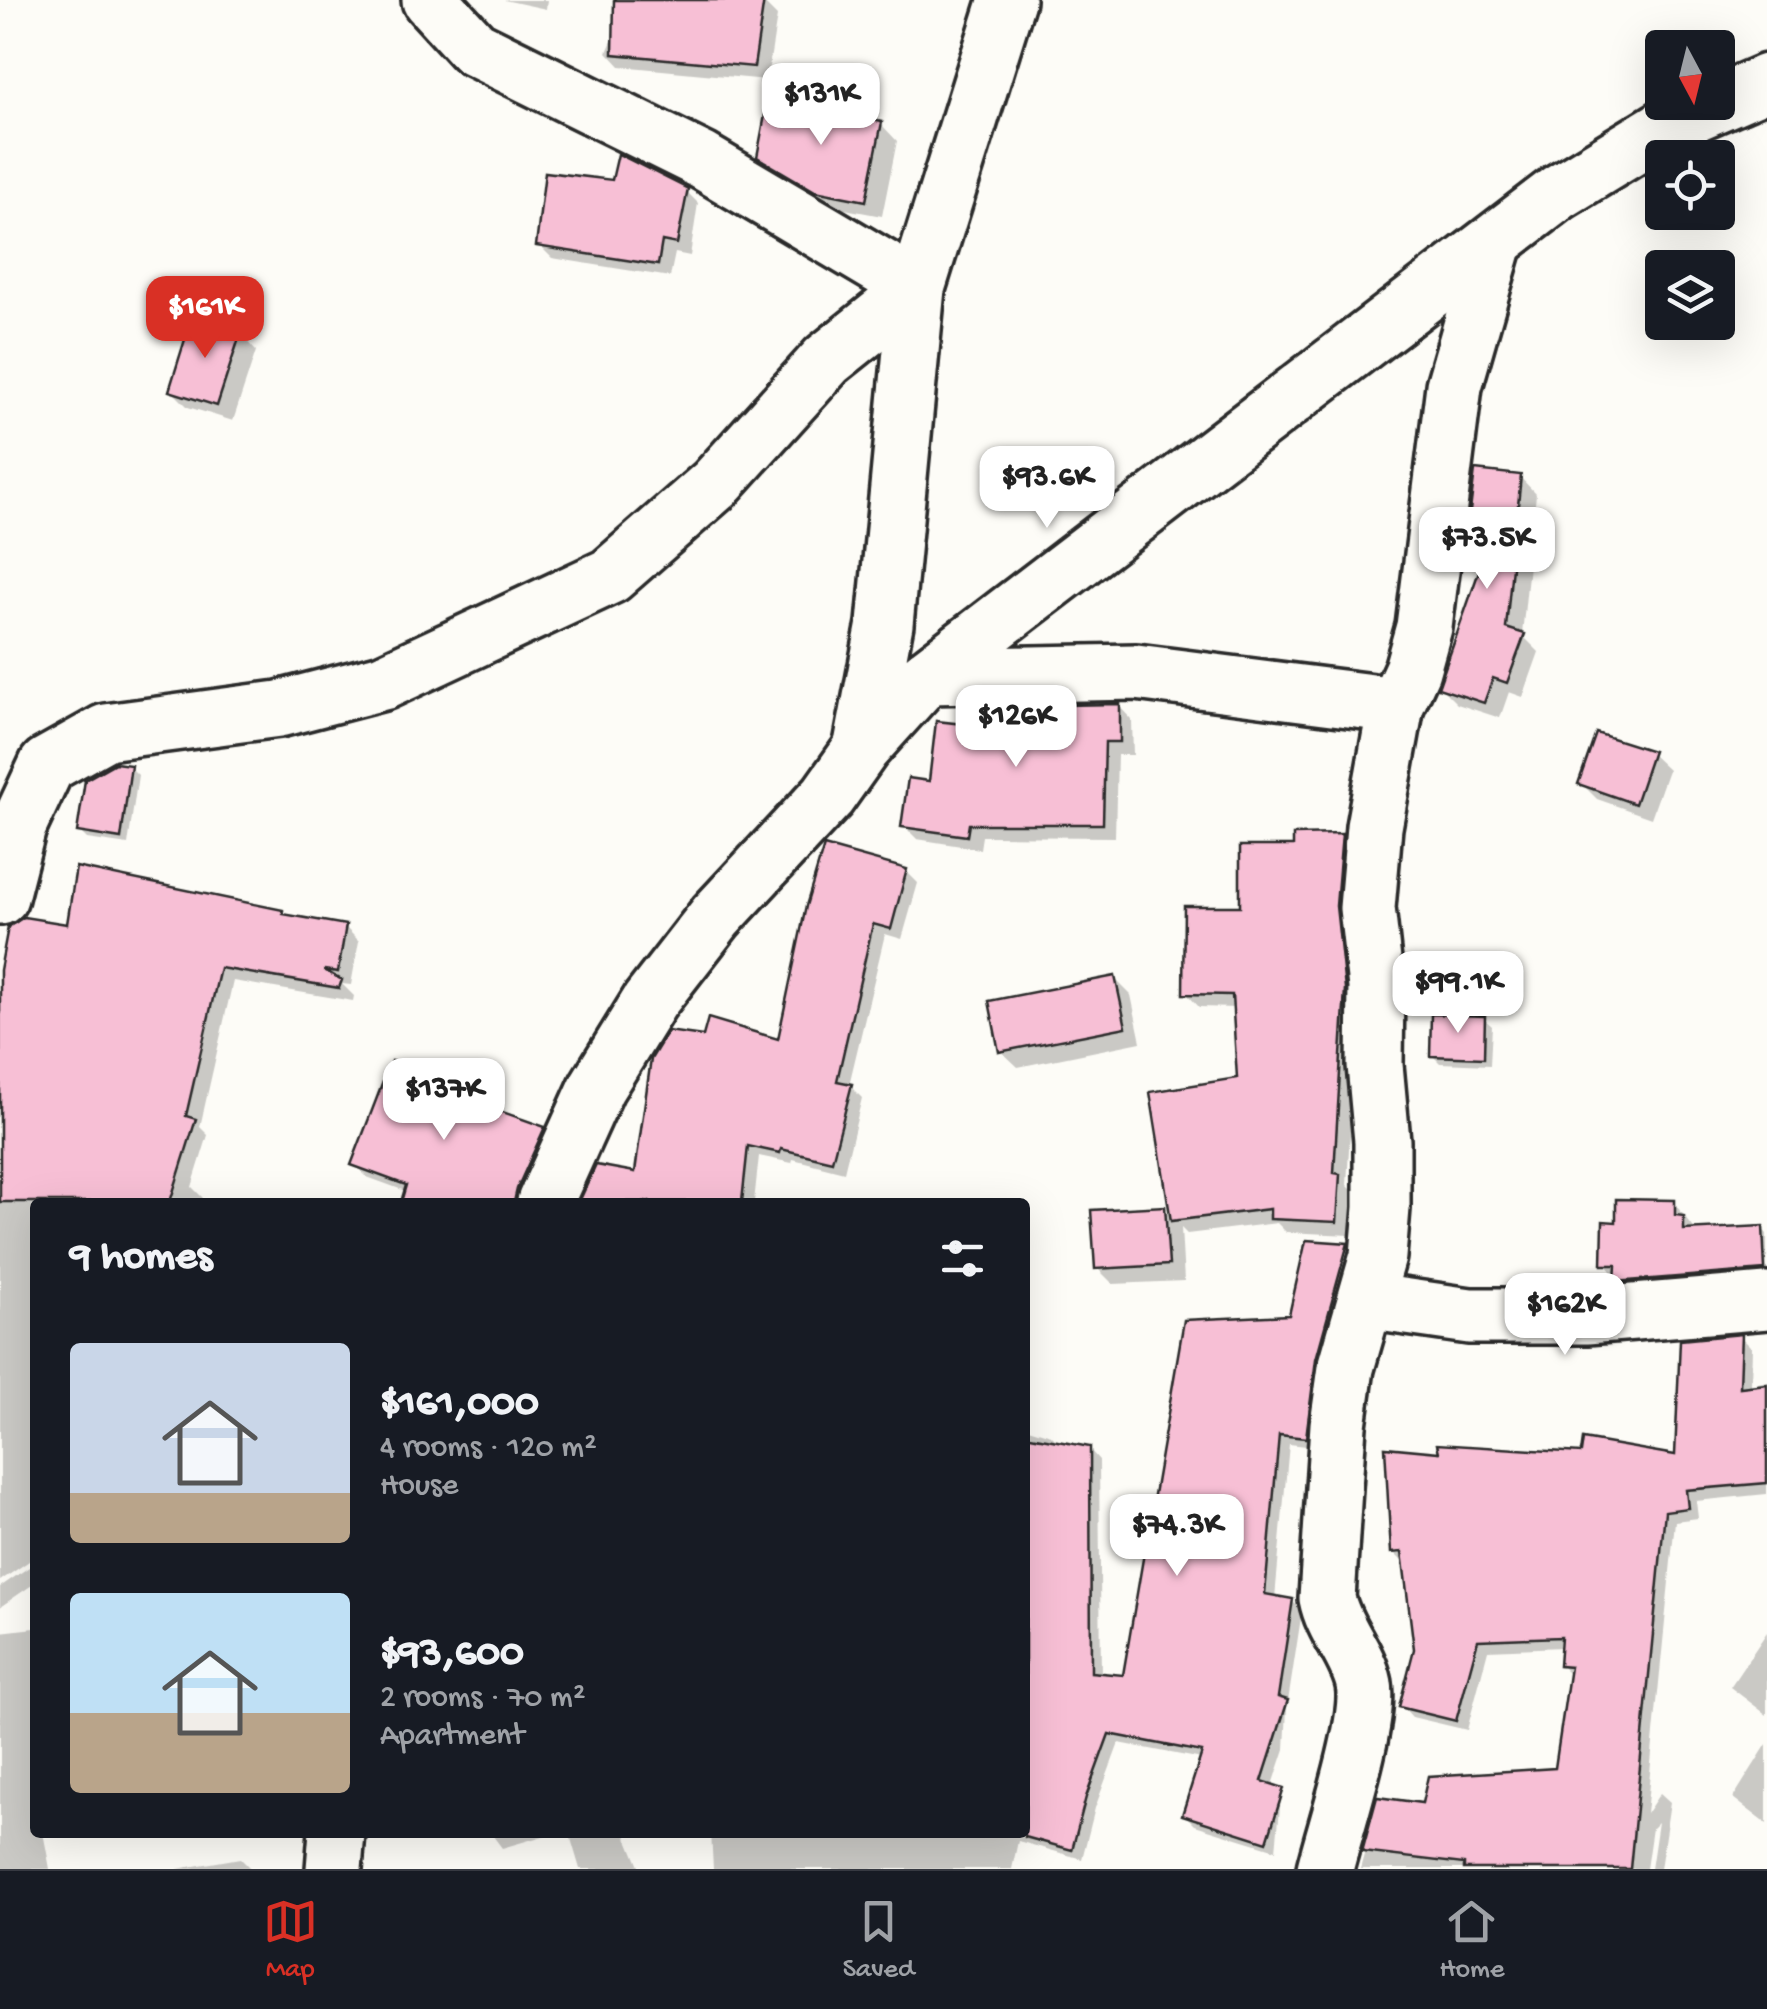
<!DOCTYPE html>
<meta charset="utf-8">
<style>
body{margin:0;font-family:"Gochi Hand",sans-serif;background:#20242c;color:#f1f3f6;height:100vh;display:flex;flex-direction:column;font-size:38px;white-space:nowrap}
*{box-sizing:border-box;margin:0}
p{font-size:32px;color:#9ea1a6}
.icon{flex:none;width:55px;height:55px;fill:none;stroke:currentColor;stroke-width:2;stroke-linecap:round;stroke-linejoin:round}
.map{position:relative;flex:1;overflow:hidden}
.details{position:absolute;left:30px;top:1198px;width:1000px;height:640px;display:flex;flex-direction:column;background:#171b24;border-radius:10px;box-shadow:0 10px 40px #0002}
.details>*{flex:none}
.needle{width:65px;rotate:173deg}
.controls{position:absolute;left:1645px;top:30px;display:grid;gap:20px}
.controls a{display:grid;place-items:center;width:90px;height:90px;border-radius:10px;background:#171b24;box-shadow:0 10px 40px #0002;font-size:50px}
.price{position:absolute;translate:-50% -85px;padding:0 22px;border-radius:20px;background:#fff;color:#222;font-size:32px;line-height:65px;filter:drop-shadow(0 2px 5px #0008)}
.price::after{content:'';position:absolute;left:50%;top:60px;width:30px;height:22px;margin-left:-15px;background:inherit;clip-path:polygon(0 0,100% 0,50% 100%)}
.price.active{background:#d93025;color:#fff}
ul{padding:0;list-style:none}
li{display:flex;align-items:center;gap:30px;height:250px;padding:0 40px}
li span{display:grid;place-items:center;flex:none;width:280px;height:200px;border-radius:10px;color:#555}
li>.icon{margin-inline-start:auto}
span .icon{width:120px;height:120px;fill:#fffc;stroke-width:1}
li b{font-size:42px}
h2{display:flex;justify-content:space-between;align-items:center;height:120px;padding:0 40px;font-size:42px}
.tabs{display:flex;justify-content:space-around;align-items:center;height:140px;border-top:2px solid #363941;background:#171b24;font-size:28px;color:#9ea1a6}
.tabs a{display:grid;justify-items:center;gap:5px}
.tabs .active{color:#d93025}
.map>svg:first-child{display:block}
.shadow{fill:#0003;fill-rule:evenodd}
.building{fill:#f7bfd5;stroke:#2b2b2b;stroke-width:2.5}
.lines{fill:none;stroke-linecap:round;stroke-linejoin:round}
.minor-casing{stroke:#2b2b2b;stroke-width:62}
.minor{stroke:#fdfcf7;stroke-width:55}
</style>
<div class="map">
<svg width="1767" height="1869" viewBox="0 0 1767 1869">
<rect width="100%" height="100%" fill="#fdfcf7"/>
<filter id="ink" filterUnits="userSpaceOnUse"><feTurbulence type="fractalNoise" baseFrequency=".01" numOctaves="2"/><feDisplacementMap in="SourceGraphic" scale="20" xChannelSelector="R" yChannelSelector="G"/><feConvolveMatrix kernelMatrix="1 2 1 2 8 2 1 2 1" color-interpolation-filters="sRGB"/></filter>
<g filter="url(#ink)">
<g class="shadow">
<path d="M 504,0 L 547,0 L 546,9 Z"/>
<path d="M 617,0 L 766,0 L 765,4 L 777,16 L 767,80 L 620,66 L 607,52 L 623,16 Z"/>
<path d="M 881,124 L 897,141 L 882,216 L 834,207 L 776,172 L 760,156 Z"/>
<path d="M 685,190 L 698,203 L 690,256 L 675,253 L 670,277 L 552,258 L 539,245 Z"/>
<path d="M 240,334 L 256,351 L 233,421 L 188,407 L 172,391 Z"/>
<path d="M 1520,477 L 1536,494 L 1522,635 L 1539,652 L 1523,697 L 1509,692 L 1500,718 L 1457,704 L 1441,688 L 1484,567 L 1467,551 Z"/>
<path d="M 1119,706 L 1132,720 L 1133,755 L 1117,755 L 1115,837 L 982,836 L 980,849 L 917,839 L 904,826 L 931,783 L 1002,730 Z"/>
<path d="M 1651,754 L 1668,770 L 1651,818 L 1597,799 L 1581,783 Z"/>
<path d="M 130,767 L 138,775 L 128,845 L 87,839 L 79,831 Z"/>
<path d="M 1341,837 L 1355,850 L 1357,1004 L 1347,1185 L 1352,1190 L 1350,1235 L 1286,1232 L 1277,1223 L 1187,1234 L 1181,1228 L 1184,1281 L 1113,1284 L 1097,1268 L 1164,1209 L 1173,1217 L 1240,1081 L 1236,1008 L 1199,1007 L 1186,993 L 1242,909 L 1295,848 Z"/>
<path d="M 906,871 L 918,883 L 902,939 L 885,934 L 849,1085 L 862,1098 L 844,1172 L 793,1159 L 792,1163 L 759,1156 L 754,1202 L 582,1202 L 597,1168 L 637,1175 L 779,1043 Z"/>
<path d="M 281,912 L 287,917 L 345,927 L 359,941 L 351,985 L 342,984 L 354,996 L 353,1001 L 233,981 L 200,1127 L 208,1135 L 192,1187 L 203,1198 L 202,1202 L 35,1202 L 35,1557 L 0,1581 L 0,974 L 69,927 Z"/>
<path d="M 1114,978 L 1131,995 L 1141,1042 L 1018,1067 L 1001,1051 Z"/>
<path d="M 1484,1019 L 1492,1026 L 1490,1065 L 1440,1063 L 1432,1055 Z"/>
<path d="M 432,1077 L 445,1091 L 444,1094 L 534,1134 L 505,1202 L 404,1202 L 408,1192 L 367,1177 L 354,1164 Z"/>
<path d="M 1674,1203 L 1697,1232 L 1762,1228 L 1767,1234 L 1767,1283 L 1631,1294 L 1605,1264 L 1618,1224 Z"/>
<path d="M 1347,1246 L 1357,1256 L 1315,1447 L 1289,1444 L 1275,1598 L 1292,1601 L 1302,1611 L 1287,1708 L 1285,1749 L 1272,1788 L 1281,1797 L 1276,1850 L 1195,1825 L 1185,1815 L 1202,1759 L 1119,1743 L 1095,1808 L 1082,1859 L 1018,1841 L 1012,1869 L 713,1869 L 711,1832 L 1025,1832 L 1025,1427 L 1051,1435 L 1060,1444 L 1089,1449 L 1099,1460 L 1101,1676 L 1125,1678 L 1291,1317 ZM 1343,1251 L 1348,1251 L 1315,1372 L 1310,1371 Z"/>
<path d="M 1741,1337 L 1752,1348 L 1751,1385 L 1767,1381 L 1767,1494 L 1696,1501 L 1698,1518 L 1675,1521 L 1646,1814 L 1660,1793 L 1670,1802 L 1660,1869 L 1651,1869 L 1658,1822 L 1652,1828 L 1646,1869 L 1360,1869 L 1379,1800 L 1424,1806 L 1557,1771 L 1571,1676 L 1561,1666 L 1562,1647 L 1488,1650 L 1467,1730 L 1412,1717 L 1402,1706 L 1416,1649 L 1404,1563 L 1393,1552 L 1442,1455 L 1677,1458 Z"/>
<path d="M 35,1563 L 35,1583 L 0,1607 L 0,1587 Z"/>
<path d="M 35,1628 L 35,1765 L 29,1766 L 35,1794 L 35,1832 L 43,1832 L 50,1869 L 0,1869 L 0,1632 Z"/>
<path d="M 1767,1632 L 1767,1715 L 1730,1687 Z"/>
<path d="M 1767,1744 L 1767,1824 L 1733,1798 Z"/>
<path d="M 490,1832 L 557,1832 L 502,1848 Z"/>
<path d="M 569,1832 L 625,1832 L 640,1869 L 580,1869 Z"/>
<path d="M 240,1858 L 251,1869 L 177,1869 Z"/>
</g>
<g class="building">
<path d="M 614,0 L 764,0 L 754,67 L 613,54 Z"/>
<path d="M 768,99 L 882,122 L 866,201 L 815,191 L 757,157 Z"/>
<path d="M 618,154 L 688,189 L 677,244 L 662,241 L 658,265 L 536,246 L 545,172 L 612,180 Z"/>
<path d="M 192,317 L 241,332 L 217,406 L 169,391 Z"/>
<path d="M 1475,470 L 1521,475 L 1506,628 L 1525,634 L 1507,683 L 1493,678 L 1484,703 L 1438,688 L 1485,554 L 1465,552 Z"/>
<path d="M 1120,704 L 1120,742 L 1105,742 L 1103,824 L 969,824 L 967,836 L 901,827 L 908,778 L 929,781 L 936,721 L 999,728 L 999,706 Z"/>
<path d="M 1596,733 L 1653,751 L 1635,804 L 1578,784 Z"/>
<path d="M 115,763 L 131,765 L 121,839 L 77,832 L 85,780 Z"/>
<path d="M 1342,834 L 1336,906 L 1345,989 L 1334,1173 L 1340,1174 L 1337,1222 L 1270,1219 L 1270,1209 L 1171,1221 L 1150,1092 L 1237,1078 L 1232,995 L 1183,994 L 1184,906 L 1240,906 L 1240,846 L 1293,846 L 1293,835 Z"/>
<path d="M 824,846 L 907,869 L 891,929 L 873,924 L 837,1081 L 852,1084 L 832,1161 L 781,1149 L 780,1153 L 748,1146 L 742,1202 L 579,1202 L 596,1165 L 635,1172 L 651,1059 L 668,1031 L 703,1036 L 708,1018 L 778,1039 L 806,906 Z"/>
<path d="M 76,867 L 283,910 L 283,914 L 346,925 L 338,972 L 324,970 L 342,980 L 339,988 L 220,968 L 186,1116 L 196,1119 L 170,1202 L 0,1202 L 0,970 L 8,927 L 24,917 L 67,924 Z"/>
<path d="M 1115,976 L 1126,1027 L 999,1052 L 989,1001 Z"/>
<path d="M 1431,1014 L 1485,1016 L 1484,1058 L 1430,1056 Z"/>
<path d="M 391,1061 L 433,1075 L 429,1086 L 545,1127 L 517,1189 L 514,1202 L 401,1202 L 406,1185 L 351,1165 Z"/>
<path d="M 1616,1199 L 1675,1200 L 1675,1215 L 1684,1216 L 1684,1230 L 1763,1226 L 1765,1270 L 1615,1282 L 1616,1265 L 1602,1265 L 1603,1221 L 1616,1222 Z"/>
<path d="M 1165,1206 L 1169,1265 L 1095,1269 L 1091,1210 Z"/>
<path d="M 1306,1240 L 1348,1243 L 1316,1359 L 1306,1438 L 1279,1435 L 1265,1594 L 1293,1599 L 1278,1697 L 1288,1700 L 1262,1781 L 1284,1788 L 1267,1842 L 1182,1815 L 1202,1752 L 1109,1734 L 1086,1797 L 1072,1850 L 1025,1837 L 1025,1435 L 1090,1447 L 1091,1672 L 1123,1675 L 1184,1320 L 1289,1315 Z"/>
<path d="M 1742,1334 L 1740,1387 L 1767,1384 L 1767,1483 L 1686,1490 L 1688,1508 L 1665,1511 L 1630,1869 L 1464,1869 L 1464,1864 L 1362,1852 L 1377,1797 L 1422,1803 L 1428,1776 L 1555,1768 L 1570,1667 L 1559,1666 L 1561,1637 L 1478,1640 L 1456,1721 L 1399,1707 L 1414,1649 L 1402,1552 L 1391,1553 L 1385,1447 L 1439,1452 L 1437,1444 L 1581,1453 L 1583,1439 L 1675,1455 L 1680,1340 Z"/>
</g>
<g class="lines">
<defs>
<g id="minor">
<path d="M 927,676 L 1136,672 L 1396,705"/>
<path d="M 862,745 L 885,624 L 917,288 L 1007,0"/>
<path d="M 0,897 L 18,827 L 47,765 L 106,732 L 279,709 L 383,682 L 610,576 L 715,484 L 827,360 L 917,288 L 701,160 L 474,48 L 430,0"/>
<path d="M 545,1202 L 597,1087 L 650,1001 L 716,916 L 828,796 L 862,748 L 927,676 L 1559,192 L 1672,123 L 1767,82"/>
<path d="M 1366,1301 L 1470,1316 L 1586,1316 L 1767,1301"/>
<path d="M 334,1869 L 337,1832"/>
<path d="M 1325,1869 C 1335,1828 1371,1721 1364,1684 C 1358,1654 1333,1629 1327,1598 L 1338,1425 L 1346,1368 L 1378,1256 L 1382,1208 L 1382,1141 L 1375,1065 L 1376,987 L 1367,908 L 1374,827 L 1396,705 L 1412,670 L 1424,627 L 1454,386 L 1495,243"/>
</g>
</defs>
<use href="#minor" class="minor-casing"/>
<use href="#minor" class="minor"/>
</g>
</g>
</svg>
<div class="controls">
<a><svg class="needle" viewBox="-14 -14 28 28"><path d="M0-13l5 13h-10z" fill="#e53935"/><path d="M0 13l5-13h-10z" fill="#9ea1a6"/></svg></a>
<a><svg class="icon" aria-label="locate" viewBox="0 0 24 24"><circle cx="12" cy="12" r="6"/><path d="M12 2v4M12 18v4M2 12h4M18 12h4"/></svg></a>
<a><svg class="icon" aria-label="layers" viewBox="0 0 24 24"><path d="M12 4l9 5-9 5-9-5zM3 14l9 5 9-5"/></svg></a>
</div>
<b class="price" style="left:821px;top:148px">$131K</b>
<b class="price active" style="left:205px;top:361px">$161K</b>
<b class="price" style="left:1047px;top:531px">$93.6K</b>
<b class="price" style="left:1487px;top:592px">$73.5K</b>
<b class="price" style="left:1016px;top:770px">$126K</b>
<b class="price" style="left:1458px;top:1036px">$99.1K</b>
<b class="price" style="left:444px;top:1143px">$137K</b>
<b class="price" style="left:1565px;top:1358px">$162K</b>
<b class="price" style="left:1177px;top:1579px">$74.3K</b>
<section class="details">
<h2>9 homes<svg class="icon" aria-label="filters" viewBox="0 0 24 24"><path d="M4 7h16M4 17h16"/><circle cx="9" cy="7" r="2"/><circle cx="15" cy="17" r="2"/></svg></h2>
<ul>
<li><span style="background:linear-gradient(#c9d6e8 75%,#b9a48a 0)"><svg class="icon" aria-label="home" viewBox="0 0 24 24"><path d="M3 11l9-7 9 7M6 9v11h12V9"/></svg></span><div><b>$161,000</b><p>4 rooms · 120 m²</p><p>House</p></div></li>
<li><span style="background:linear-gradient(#bfe0f5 60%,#b9a48a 0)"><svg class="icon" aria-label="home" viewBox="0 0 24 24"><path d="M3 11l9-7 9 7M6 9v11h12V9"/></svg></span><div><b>$93,600</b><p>2 rooms · 70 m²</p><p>Apartment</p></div></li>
</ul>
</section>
</div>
<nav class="tabs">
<a class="active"><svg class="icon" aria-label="map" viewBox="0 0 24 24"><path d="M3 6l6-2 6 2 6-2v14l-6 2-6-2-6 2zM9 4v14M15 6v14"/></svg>Map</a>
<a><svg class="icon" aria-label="saved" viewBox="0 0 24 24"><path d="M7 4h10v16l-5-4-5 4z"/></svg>Saved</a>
<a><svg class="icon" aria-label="home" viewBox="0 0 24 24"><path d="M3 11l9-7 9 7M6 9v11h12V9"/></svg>Home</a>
</nav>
